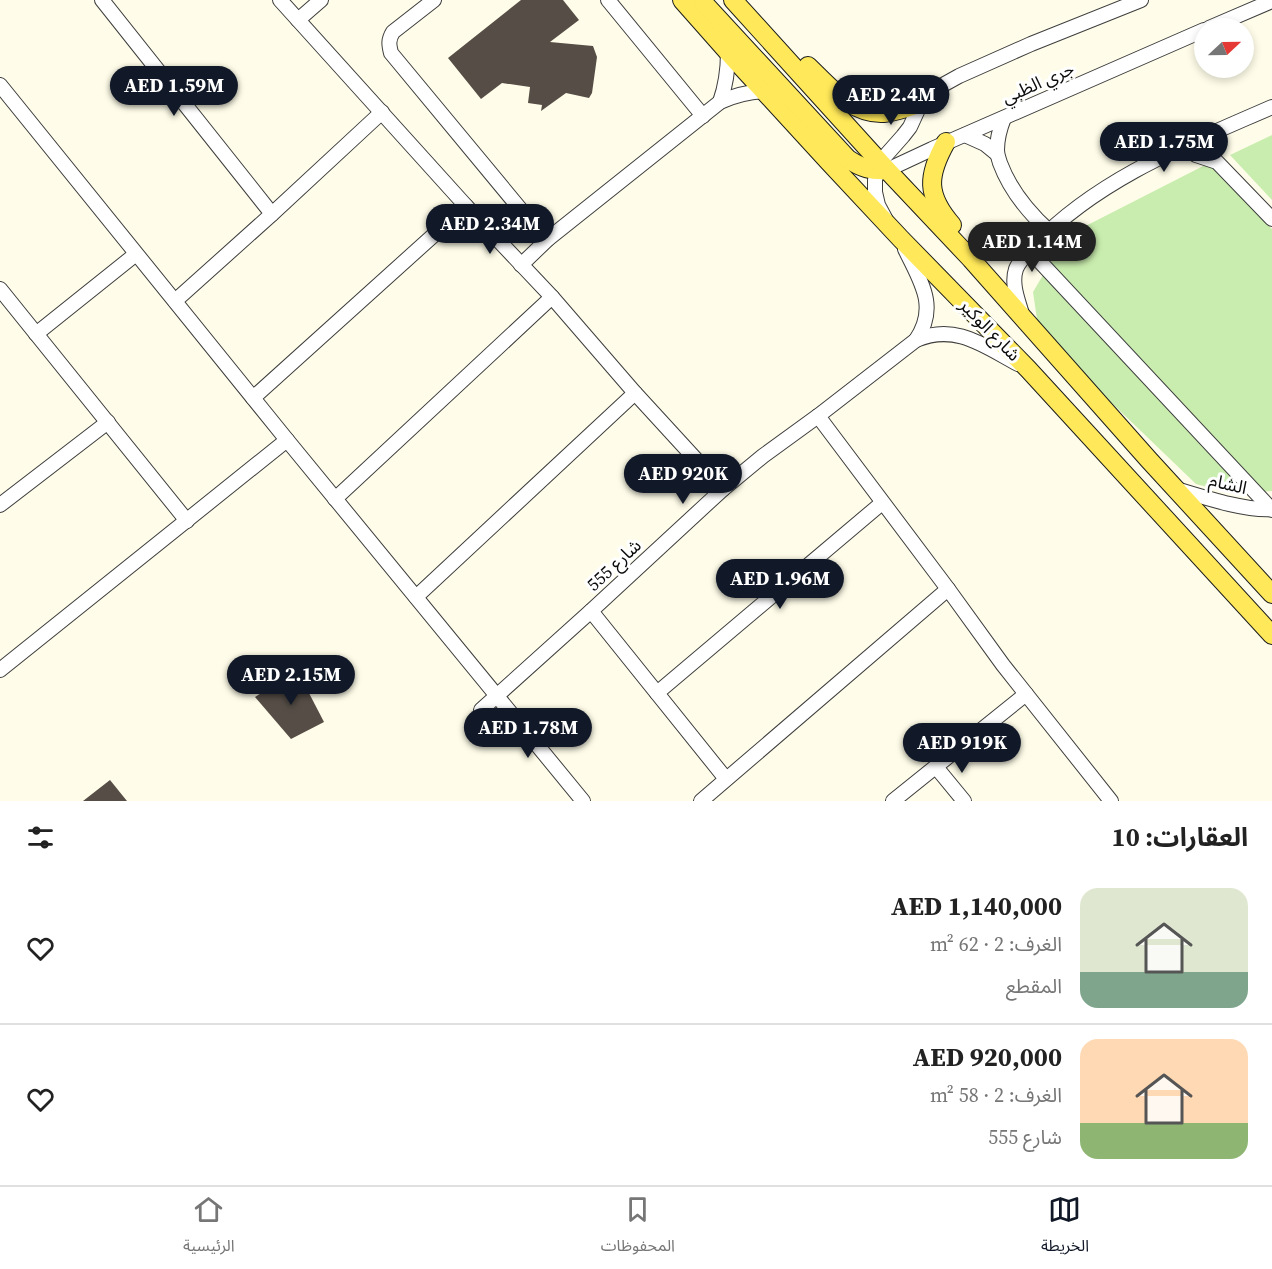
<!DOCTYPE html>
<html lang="ar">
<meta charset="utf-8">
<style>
body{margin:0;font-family:"Source Serif 4","Noto Sans Arabic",serif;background:#f2f2f2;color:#222;direction:rtl;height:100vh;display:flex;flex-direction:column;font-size:22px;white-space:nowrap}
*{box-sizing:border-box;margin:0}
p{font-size:20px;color:#767676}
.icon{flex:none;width:33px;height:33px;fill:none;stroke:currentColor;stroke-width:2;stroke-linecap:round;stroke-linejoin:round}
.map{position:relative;height:801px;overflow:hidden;direction:ltr}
.sheet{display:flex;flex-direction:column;background:#fff;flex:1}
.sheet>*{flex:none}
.needle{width:39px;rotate:68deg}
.buttons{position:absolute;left:1194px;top:18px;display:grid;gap:12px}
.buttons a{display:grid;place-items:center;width:60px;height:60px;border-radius:50%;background:#fff;box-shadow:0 3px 9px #0003;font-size:30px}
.price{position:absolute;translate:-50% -51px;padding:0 14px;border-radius:21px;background:#111827;color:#fff;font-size:20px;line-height:39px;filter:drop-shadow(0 2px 3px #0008)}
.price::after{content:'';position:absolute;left:50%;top:36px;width:18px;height:14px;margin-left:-9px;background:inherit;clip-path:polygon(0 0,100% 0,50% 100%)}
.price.on{background:#222;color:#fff}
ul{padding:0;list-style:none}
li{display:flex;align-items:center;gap:18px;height:150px;padding:0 24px}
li+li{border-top:2px solid #e0e0e0}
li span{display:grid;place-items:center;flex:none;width:168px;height:120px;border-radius:18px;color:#555}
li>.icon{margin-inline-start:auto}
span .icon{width:72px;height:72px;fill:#fffc;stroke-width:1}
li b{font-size:26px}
h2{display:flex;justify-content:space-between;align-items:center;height:72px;padding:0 24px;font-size:26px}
.tab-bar{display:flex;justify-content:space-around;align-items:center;height:84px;border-top:2px solid #e0e0e0;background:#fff;font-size:16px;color:#767676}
.tab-bar a{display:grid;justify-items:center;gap:3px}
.tab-bar .on{color:#111827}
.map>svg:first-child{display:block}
.green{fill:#c9edae}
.building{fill:#554d46}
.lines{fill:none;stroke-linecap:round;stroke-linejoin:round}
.minor-casing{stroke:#3e3e3e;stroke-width:16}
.major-casing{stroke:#1c1c1c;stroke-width:20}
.minor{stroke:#fff;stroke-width:14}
.major{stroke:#ffe859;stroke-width:18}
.labels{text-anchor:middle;stroke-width:6;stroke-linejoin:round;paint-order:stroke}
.street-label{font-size:18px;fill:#0b0b0b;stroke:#fff}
</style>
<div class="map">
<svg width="1272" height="801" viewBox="0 0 1272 801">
<rect width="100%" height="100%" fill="#fffde9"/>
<g class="green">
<path d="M 1272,135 L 1272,200 L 1230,155 Z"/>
<path d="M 1211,162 L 1272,229 L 1272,491 L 1234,494 L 1196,484 L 1039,333 L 1033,292 L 1066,236 Z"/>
</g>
<g class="building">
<path d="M 521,0 L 563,0 L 579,20 L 550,42 L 593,46 L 597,57 L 592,93 L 589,98 L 566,93 L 541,111 L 542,105 L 528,103 L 530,87 L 502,83 L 481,99 L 448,58 Z"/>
<path d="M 297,670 L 324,722 L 291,739 L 255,697 Z"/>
<path d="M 110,780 L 127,801 L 83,801 Z"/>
</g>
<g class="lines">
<defs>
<g id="minor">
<path d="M 102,0 L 272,214"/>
<path d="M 280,0 L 466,206 L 552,297 L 635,393 L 723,489"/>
<path d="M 434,0 L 393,32 C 388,40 389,45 391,53 L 541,234 L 548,239 L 720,102 C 735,95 748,92 764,91"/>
<path d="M 608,0 L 703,116"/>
<path d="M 298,20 L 321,0"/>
<path d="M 1209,28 L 1272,1"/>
<path d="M 0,85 L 287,440 L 583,801"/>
<path d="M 720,102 C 726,85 728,70 728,52"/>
<path d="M 1004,118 C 1000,128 997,139 997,150 C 997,155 999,159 1000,163 C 1010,190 1028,212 1049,231"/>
<path d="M 965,135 L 985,144 L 996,153"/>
<path d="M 1185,145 L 1196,155 L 1217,162 L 1272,219"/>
<path d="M 887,170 L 932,149 L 1204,30"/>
<path d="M 885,218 L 878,205 L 875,192 L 875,180 L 880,162 L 903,136 L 910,127 L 921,103 L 932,91 L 959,76 L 1031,44 L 1141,0"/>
<path d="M 905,249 C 920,281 939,306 916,340"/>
<path d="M 1030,251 L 1272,510"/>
<path d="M 521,265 L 548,239"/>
<path d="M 0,289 L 187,521"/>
<path d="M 175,301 L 272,214 L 382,112"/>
<path d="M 1022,314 C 1018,300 1011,284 1016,269 C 1020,259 1029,252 1036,244 C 1099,178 1190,143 1272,107"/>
<path d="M 36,334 L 136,254"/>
<path d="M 253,398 L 466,206"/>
<path d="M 818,416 L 948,589 L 1003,665 L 1111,801"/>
<path d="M 1176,489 C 1203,497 1245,511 1272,509"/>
<path d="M 335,499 L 552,297"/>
<path d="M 0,505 L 108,422"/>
<path d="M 416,597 L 635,393"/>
<path d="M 591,611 L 726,779"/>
<path d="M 0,670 L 287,440"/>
<path d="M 657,693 L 882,503"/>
<path d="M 481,710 L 591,611 L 723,489 L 763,456 L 818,416 L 916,340 C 956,323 984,346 1018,364"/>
<path d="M 936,767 L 964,801"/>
<path d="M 701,801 L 948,589"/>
<path d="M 893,801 L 1026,694"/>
</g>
<g id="major">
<path d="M 682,0 L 728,52 L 828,161 L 901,239 L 1028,369 L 1272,635"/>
<path d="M 701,0 L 848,159 C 861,168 872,171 887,170"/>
<path d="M 733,0 L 887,170 L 971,259 L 1149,460 L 1272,594"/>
<path d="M 808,66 C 829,86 852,115 884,113 C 896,112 909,107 921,103"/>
<path d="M 946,142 C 927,176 926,195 952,225"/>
</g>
</defs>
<use href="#minor" class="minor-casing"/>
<use href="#major" class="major-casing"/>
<use href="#minor" class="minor"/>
<use href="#major" class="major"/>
</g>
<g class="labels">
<g class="street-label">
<text transform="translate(1038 83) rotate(-24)" y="6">جري الظبي</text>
<text transform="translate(990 330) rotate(46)" y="6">شارع الوكير</text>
<text transform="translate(1228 484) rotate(13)" y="6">الشام</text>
<text transform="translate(614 565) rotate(-43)" y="6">شارع 555</text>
</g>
</g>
</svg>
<div class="buttons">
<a><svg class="needle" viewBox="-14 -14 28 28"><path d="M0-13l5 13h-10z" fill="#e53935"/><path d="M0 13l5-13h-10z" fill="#767676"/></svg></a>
</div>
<b class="price" style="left:174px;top:117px">AED 1.59M</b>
<b class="price" style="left:891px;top:126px">AED 2.4M</b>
<b class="price" style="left:1164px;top:173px">AED 1.75M</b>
<b class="price" style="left:490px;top:255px">AED 2.34M</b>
<b class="price on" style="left:1032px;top:273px">AED 1.14M</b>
<b class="price" style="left:683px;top:505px">AED 920K</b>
<b class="price" style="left:780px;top:610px">AED 1.96M</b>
<b class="price" style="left:291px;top:706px">AED 2.15M</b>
<b class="price" style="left:528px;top:759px">AED 1.78M</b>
<b class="price" style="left:962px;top:774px">AED 919K</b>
</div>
<section class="sheet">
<h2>العقارات: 10<svg class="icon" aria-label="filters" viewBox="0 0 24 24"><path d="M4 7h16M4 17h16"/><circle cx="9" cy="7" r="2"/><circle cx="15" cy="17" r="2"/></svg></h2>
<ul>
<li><span style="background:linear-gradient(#dfe7d0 70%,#7fa58c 0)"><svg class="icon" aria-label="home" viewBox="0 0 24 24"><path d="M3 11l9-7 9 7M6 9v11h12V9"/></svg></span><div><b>AED 1,140,000</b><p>الغرف: 2 · 62 m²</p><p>المقطع</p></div><svg class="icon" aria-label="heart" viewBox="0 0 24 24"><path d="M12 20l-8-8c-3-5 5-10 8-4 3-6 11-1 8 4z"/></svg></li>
<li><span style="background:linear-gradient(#ffd9b3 70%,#8fb573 0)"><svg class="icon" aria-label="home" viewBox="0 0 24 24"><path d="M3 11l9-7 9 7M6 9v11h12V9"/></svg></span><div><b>AED 920,000</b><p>الغرف: 2 · 58 m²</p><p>شارع 555</p></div><svg class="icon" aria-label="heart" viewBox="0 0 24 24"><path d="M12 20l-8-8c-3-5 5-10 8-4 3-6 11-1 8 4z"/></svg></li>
</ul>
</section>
<nav class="tab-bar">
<a class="on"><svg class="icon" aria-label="map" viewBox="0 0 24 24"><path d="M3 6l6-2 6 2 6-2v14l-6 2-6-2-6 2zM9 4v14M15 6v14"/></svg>الخريطة</a>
<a><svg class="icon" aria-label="saved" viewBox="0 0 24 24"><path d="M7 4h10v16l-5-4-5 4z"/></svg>المحفوظات</a>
<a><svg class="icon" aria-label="home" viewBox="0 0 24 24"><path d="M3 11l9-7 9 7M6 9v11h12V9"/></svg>الرئيسية</a>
</nav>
